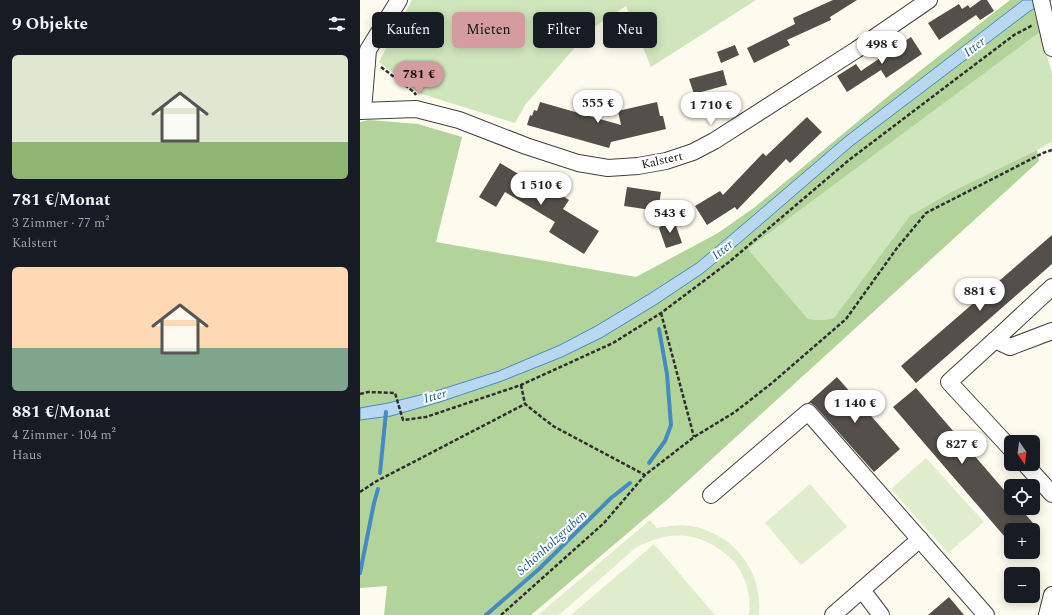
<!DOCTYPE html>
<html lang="de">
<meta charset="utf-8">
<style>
body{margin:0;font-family:Spectral,serif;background:#20242c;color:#f1f3f6;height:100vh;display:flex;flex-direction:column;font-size:15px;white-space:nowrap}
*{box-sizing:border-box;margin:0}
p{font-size:13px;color:#9ea1a6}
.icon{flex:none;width:22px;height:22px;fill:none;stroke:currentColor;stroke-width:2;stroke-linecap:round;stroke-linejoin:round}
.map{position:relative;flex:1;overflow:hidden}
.panel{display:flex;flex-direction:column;background:#171b24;width:360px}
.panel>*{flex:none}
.banner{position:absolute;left:12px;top:12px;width:380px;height:36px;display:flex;gap:8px}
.needle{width:26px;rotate:166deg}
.buttons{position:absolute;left:644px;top:435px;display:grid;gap:8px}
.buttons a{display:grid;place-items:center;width:36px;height:36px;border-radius:6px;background:#171b24;box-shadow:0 2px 10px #0003;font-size:20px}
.price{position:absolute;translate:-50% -34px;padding:0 9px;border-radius:14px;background:#fff;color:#222;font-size:13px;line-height:26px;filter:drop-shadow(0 1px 2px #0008)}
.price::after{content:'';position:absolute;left:50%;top:24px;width:12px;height:9px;margin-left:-6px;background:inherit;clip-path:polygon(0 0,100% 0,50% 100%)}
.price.current{background:#d49c9e;color:#111}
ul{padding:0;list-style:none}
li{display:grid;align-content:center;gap:8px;height:212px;padding:0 12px}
li span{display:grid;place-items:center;height:124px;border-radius:6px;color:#555}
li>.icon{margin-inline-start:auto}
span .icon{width:72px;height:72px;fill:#fffc;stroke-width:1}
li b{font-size:17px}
h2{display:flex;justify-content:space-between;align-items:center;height:48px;padding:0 12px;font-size:17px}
.chip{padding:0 14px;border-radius:6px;background:#171b24;box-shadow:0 2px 10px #0003;font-size:14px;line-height:36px}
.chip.current{background:#d49c9e;color:#111}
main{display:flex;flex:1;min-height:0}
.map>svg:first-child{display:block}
.green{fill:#cfe5bb}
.forest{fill:#b2d49b}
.pitch{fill:#e0edcc}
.water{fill:#b7d8f0;stroke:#458ac1}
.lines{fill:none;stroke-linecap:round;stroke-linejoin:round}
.stream{stroke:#458ac1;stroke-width:4}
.building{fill:#544f4a}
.minor-casing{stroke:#404040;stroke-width:18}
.path{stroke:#2f2f2f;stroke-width:2.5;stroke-dasharray:4 2;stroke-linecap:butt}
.minor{stroke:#fff;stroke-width:16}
.labels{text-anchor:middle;stroke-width:4;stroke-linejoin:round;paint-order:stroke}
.street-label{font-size:12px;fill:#0d0d0d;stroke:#fff}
.water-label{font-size:13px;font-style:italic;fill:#215c93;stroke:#fff}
</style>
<main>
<section class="panel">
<h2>9 Objekte<svg class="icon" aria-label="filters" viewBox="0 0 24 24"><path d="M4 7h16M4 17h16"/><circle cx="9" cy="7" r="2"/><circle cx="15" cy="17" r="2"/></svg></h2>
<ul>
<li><span style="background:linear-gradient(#dfe7d0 70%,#8fb573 0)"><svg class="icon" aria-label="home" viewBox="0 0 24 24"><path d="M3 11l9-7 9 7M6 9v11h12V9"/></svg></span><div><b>781 €/Monat</b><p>3 Zimmer · 77 m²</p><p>Kalstert</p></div></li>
<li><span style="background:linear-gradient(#ffd9b3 65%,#7fa58c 0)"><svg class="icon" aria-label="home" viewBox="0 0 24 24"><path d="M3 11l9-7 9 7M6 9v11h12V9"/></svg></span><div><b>881 €/Monat</b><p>4 Zimmer · 104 m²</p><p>Haus</p></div></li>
</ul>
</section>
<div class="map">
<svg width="692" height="615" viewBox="0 0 692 615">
<rect width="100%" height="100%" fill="#fdfbee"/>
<g class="green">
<path d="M 52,0 L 396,0 L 291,67 L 266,6 L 231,29 L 165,105 L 155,123 L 59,93 L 19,62 Z"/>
<path d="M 680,32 L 692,73 L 692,142 L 677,150 L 591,192 L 551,216 L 474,318 L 463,320 L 448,319 L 388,249 Z"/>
</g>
<path class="forest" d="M 650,0 L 671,0 L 680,32 L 388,249 L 448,319 L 463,320 L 474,318 L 550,216 L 591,192 L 677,150 L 679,161 L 309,498 L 171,615 L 24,615 L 27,586 L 0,588 L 0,122 L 9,120 L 58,124 L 102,137 L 76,242 L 276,277 L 358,233 L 395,207 L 532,93 Z"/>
<g class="pitch">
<path d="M 566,458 L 624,522 L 588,553 L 531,489 Z"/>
<path d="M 450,484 L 487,527 L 441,565 L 405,523 Z"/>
<path d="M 290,520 L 297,528 C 308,526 320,524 331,526 C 374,534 403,571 399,615 L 389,615 C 392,594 384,568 367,555 C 344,536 319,530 291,541 C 286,543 281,545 277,547 C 266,555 257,565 247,573 C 231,587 215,601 199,615 L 178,615 Z"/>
<path d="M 294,544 L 355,615 L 211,615 Z"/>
</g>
<path class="water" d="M 663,0 L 691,0 L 670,11 L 492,146 L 382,241 L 343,273 L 297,304 L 241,338 L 202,357 L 142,381 L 80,402 L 31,416 L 0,420 L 0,408 L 28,403 L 76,391 L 139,371 L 200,345 L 236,326 L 289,294 L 337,263 L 374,232 L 484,138 Z"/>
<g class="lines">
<g class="stream">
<path d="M 289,463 L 305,441 L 311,425 L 307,374 L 299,329"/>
<path d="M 20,473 L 26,412"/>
<path d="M 0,573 L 14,503 L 18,489"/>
<path d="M 126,615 L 179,569 L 251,498 L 270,483"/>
</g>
</g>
<g class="building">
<path d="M 473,0 L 497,0 L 470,17 L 471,20 L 427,40 L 430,45 L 394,63 L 387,48 L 435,24 L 433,18 Z"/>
<path d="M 621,0 L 627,0 L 634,11 L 620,20 L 616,15 L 579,40 L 568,23 L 599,4 L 602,9 L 608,5 L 610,8 Z"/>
<path d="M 551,37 L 562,54 L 526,78 L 521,70 L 487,92 L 477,76 L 496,64 L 501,71 Z"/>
<path d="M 375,45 L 379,55 L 361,63 L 357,52 Z"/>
<path d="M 363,70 L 367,85 L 334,94 L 329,79 Z"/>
<path d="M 180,102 L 261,125 L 258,111 L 297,102 L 300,116 L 303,116 L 306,129 L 251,142 L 249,148 L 167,125 L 170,115 L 172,116 L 174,110 L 177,111 Z"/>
<path d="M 447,117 L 462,132 L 430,163 L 426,159 L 377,210 L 375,207 L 347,225 L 335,206 L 360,191 L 363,195 L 403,153 L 406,156 Z"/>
<path d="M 140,163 L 172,182 L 174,178 L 209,200 L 203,209 L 239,231 L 224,254 L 189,232 L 195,222 L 145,192 L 136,207 L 119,197 Z"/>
<path d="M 267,187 L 301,192 L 298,211 L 264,206 Z"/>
<path d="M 314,220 L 322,243 L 306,248 L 299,228 L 303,224 Z"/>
<path d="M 692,235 L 692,264 L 556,383 L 541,366 Z"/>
<path d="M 477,377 L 540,449 L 514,472 L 455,406 L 451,403 L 448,403 Z"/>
<path d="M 556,388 L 651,498 L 651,508 L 660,508 L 679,530 L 651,530 L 651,544 L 533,407 Z"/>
<path d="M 589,597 L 604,615 L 568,615 Z"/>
</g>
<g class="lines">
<defs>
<g id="minor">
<path d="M 681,0 L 692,48"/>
<path d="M 3,110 L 8,50 L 39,0"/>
<path d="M 0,111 L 56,109 L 99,120 L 166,146 L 218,163 L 248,168 L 278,166 L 306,161 L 333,152 L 354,141 L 496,50 L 569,0"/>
<path d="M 692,287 L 635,340 L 650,347 L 692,331"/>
<path d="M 635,340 L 589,382 L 651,449"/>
<path d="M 665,464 L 692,494"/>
<path d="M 351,495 L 448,412 L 626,615"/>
<path d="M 502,590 L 521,615"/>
<path d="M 473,615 L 560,539"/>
<path d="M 687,615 L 692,595"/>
</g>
</defs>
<use href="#minor" class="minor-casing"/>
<g class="path">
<path d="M 21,67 L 54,92 L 56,95"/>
<path d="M 301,313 L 334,437"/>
<path d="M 161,385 L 165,404"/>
<path d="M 0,394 L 8,392 L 35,393 L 43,420 L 66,417 L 161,385 L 253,343 L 301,313 L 369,262 L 489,160 L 654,35 L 673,25"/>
<path d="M 0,492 L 15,482 L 165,404 L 193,426 L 285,475"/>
<path d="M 141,615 L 244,523 L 285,475 L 334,437 L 375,412 L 412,383 L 486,319 L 537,248 L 566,213 L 683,153 L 692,150"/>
</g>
<use href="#minor" class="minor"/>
</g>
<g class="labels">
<g class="street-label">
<text transform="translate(302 160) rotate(-13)" y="4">Kalstert</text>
</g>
<g class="water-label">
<text transform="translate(614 46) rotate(-37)" y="5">Itter</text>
<text transform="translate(362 249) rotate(-39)" y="5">Itter</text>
<text transform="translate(75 395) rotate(-16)" y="5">Itter</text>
<text transform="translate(191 542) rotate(-42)" y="5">Schönholzgraben</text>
</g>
</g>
</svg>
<div class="buttons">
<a><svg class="needle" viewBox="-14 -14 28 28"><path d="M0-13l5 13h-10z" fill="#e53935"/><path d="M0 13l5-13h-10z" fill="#9ea1a6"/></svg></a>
<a><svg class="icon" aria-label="locate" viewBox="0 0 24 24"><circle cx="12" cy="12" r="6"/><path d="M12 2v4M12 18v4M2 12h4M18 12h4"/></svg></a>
<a>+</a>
<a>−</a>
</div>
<b class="price" style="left:522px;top:65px">498 €</b>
<b class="price current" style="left:59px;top:95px">781 €</b>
<b class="price" style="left:238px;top:124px">555 €</b>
<b class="price" style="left:351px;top:126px">1 710 €</b>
<b class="price" style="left:181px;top:206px">1 510 €</b>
<b class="price" style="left:310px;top:234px">543 €</b>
<b class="price" style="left:620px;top:312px">881 €</b>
<b class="price" style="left:495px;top:424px">1 140 €</b>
<b class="price" style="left:602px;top:465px">827 €</b>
<div class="banner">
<a class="chip">Kaufen</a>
<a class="chip current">Mieten</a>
<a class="chip">Filter</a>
<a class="chip">Neu</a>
</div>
</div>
</main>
